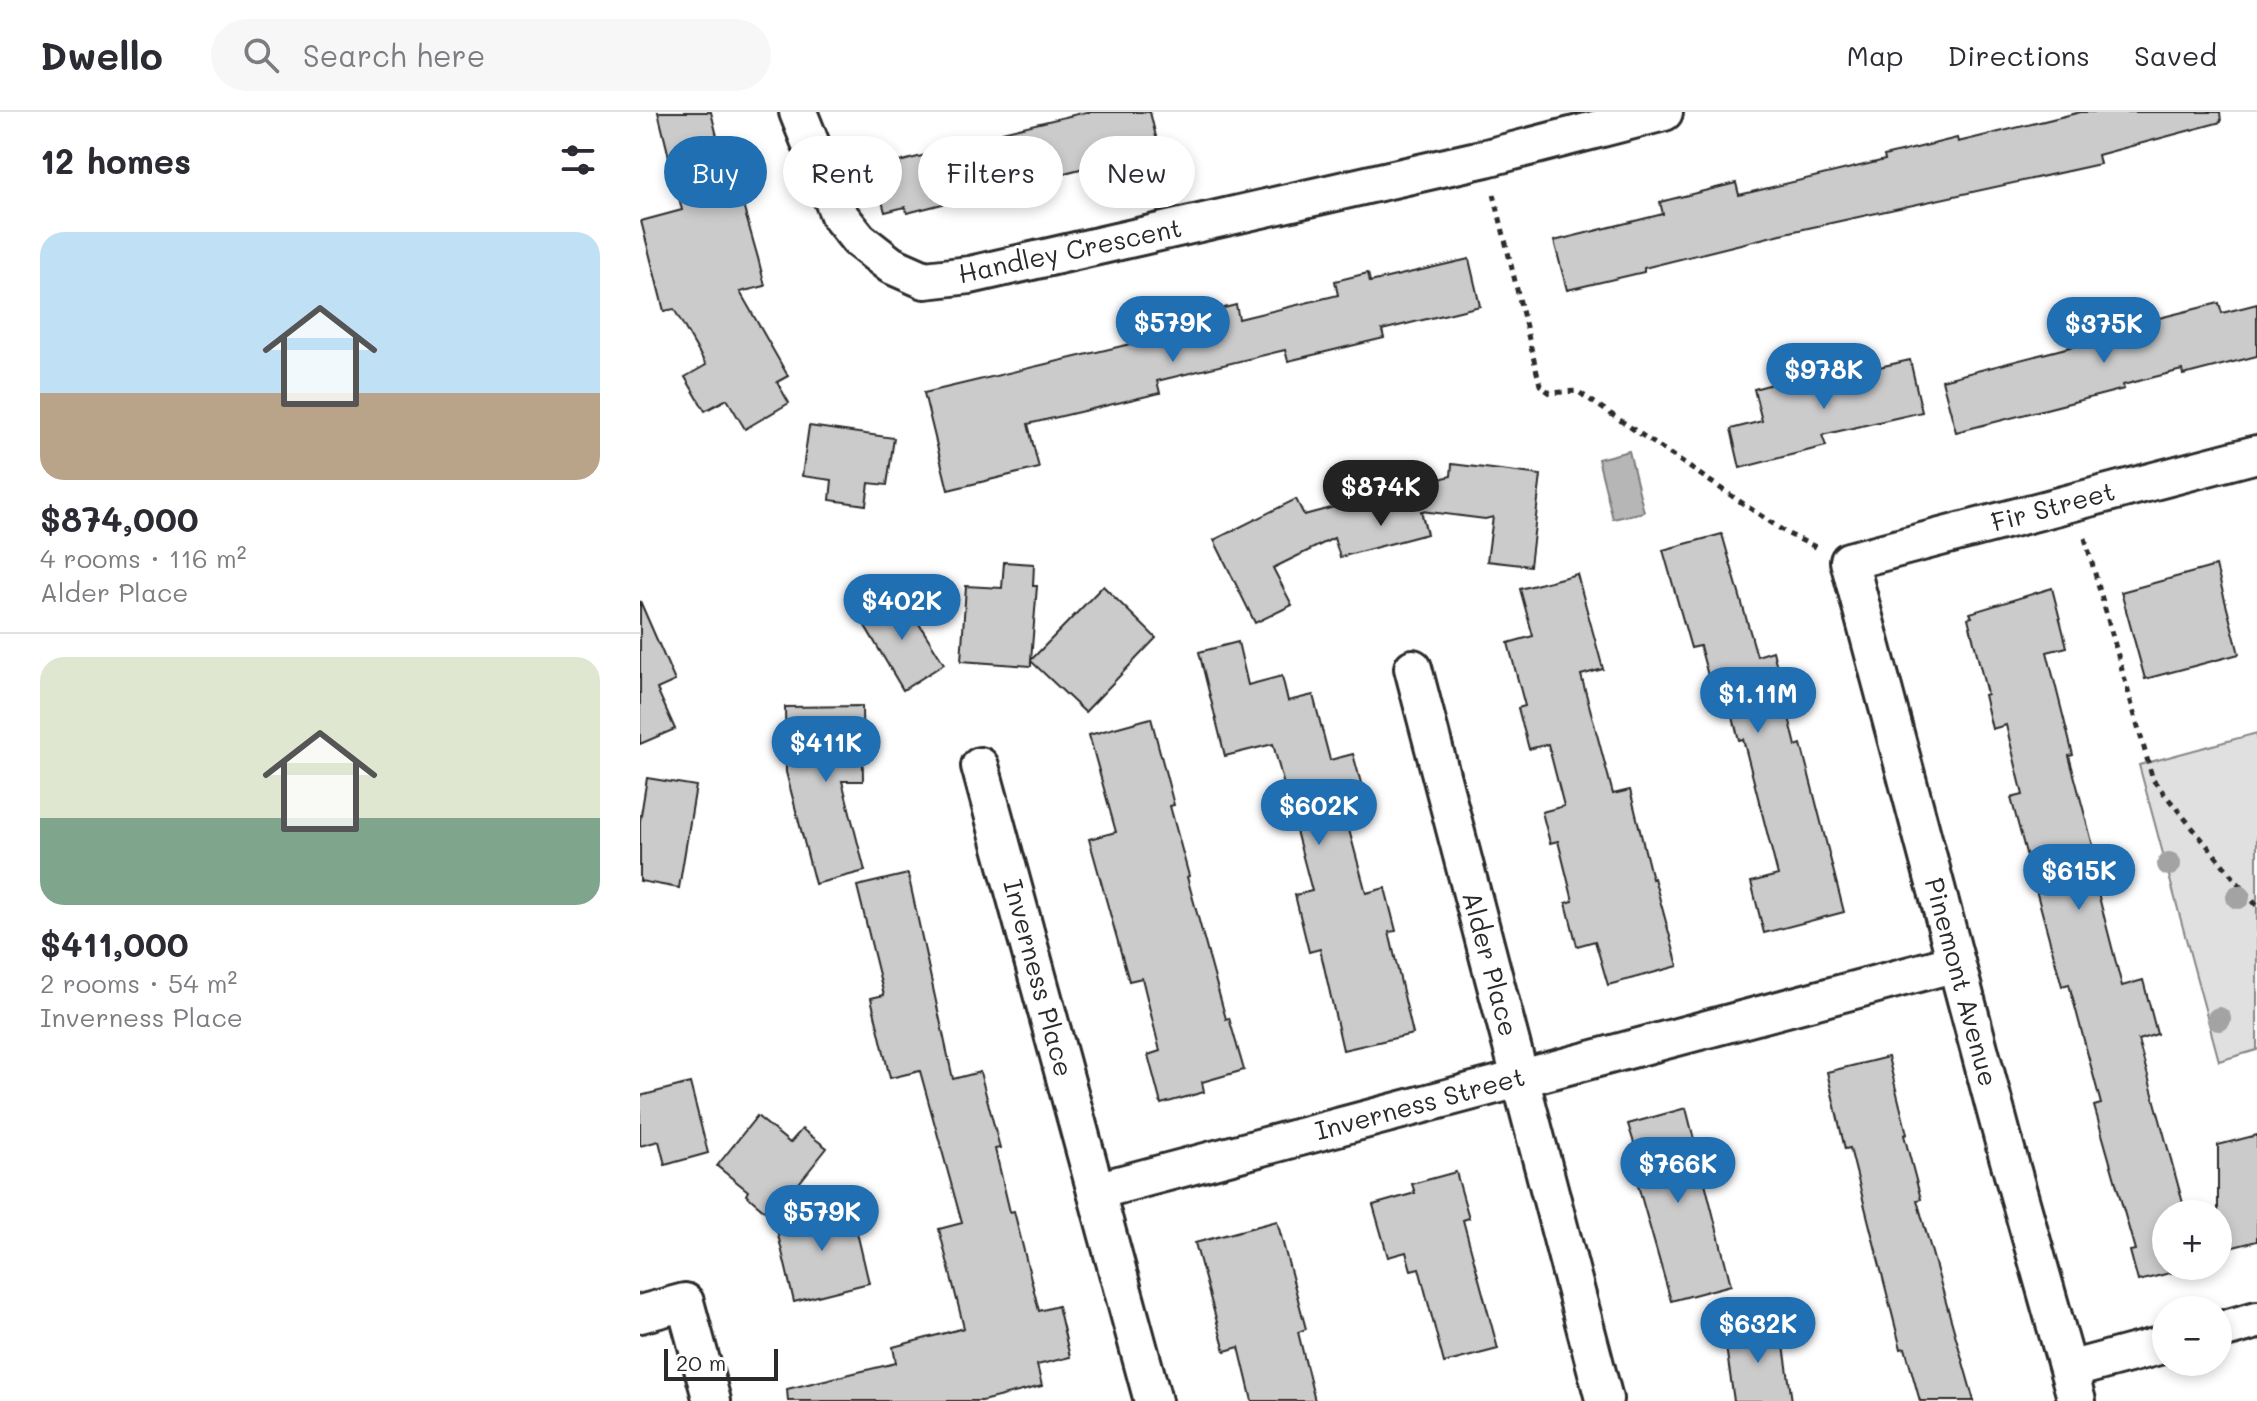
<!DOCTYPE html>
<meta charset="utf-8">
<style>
body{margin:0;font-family:Mali,sans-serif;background:#f7f7f7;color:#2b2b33;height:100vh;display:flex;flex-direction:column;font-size:30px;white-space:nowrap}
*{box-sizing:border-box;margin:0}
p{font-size:26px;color:#7c7c81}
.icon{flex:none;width:44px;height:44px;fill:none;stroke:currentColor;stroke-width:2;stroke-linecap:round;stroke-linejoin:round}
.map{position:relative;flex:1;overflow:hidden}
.panel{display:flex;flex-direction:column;background:#fff;width:640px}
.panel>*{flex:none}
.hud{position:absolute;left:24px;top:24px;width:760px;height:72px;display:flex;gap:16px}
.buttons{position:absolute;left:1512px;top:1088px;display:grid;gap:16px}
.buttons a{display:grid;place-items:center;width:80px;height:80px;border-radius:50%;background:#fff;box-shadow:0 4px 12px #0003;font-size:40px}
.scale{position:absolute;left:24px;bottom:20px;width:114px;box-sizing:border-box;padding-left:8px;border:4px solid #2b2b2b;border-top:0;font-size:22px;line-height:28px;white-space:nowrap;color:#2b2b2b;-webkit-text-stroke:6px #fff;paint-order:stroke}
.price{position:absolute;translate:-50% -68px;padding:0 18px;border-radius:28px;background:#1f6fb2;color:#fff;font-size:26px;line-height:52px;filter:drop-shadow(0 2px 4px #0008)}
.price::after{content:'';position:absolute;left:50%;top:48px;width:24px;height:18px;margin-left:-12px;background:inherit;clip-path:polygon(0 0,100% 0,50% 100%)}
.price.selected{background:#222;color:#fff}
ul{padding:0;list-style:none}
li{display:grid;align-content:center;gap:16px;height:424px;padding:0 40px}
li+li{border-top:2px solid #e1e1e2}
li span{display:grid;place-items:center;height:248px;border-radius:24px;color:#555}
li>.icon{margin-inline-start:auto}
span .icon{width:144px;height:144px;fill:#fffc;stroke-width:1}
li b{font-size:34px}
h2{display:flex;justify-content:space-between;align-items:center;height:96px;padding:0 40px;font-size:34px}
.tag{padding:0 28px;border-radius:36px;background:#fff;box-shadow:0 4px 12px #0003;font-size:28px;line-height:72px}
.tag.selected{background:#1f6fb2;color:#fff}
header{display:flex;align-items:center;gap:48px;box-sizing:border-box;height:112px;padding:0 40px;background:#fff;border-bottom:2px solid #e1e1e2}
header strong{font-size:38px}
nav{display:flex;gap:44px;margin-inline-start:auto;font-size:28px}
.search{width:560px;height:72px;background:#f7f7f7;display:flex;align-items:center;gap:20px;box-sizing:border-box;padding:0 28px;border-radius:44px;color:#7c7c81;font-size:30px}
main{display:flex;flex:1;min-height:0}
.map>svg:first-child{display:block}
.green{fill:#e0e0e0;stroke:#868686;stroke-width:2}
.water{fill:#b6b6b6;stroke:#7e7e7e;stroke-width:2}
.building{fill:#cbcbcb;stroke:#2b2b2b;stroke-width:2}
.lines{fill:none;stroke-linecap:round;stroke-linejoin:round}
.minor-casing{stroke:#2b2b2b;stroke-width:42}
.path{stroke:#2b2b2b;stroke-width:5;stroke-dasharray:6 6;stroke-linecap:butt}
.minor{stroke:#fff;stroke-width:36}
.tree{fill:#a3a3a3}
.labels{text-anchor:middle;stroke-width:6;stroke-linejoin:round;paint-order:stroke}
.street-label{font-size:26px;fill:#2b2b2b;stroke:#fff}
</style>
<header>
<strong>Dwello</strong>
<div class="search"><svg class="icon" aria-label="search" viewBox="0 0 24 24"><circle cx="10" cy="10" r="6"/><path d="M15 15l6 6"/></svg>Search here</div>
<nav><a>Map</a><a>Directions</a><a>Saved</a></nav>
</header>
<main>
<section class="panel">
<h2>12 homes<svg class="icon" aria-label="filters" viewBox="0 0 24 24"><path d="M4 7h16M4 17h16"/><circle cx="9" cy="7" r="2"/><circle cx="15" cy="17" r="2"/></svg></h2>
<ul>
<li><span style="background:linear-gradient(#bfe0f5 65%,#b9a48a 0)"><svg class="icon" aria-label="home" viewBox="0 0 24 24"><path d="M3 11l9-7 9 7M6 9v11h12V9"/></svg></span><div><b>$874,000</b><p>4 rooms · 116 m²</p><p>Alder Place</p></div></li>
<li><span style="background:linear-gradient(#dfe7d0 65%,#7fa58c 0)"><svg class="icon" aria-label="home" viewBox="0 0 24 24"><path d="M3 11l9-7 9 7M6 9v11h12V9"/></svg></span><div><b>$411,000</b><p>2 rooms · 54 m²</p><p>Inverness Place</p></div></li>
</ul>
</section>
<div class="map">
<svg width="1617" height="1289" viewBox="0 0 1617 1289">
<rect width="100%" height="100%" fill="#fff"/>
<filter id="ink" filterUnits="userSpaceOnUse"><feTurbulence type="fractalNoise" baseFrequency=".0125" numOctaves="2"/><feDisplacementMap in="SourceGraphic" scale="16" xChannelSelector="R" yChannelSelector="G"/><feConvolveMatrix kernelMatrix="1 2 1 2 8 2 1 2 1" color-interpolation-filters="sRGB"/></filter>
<g filter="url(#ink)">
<path class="green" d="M 1617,621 L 1617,938 L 1579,949 L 1499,653 Z"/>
<path class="water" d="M 989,339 L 1004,400 L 973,407 L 958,347 Z"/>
<g class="building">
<path d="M 18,0 L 71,0 L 92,85 L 100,83 L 118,146 L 125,174 L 100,180 L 148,264 L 137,270 L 149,291 L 105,317 L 87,287 L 65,299 L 45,265 L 66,253 L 34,197 L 24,199 L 1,109 L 42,98 Z"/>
<path d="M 446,0 L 510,0 L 519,37 L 267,101 L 265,95 L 245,100 L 234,60 L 260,53 L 259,50 L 362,23 L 362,20 Z"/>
<path d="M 1441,0 L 1580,0 L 1581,10 L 1458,43 L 1460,52 L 1141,122 L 1004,156 L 1004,160 L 927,178 L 914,129 L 1023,102 L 1020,90 L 1096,71 L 1099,83 L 1245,48 L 1244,44 L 1317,26 L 1318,30 Z"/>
<path d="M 829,147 L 840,194 L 742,218 L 744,226 L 648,249 L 645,238 L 517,269 L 520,281 L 388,312 L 399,356 L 308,378 L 284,281 L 520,225 L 517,213 L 596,193 L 599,207 L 698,183 L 695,169 L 728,161 L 730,170 Z"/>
<path d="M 1579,191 L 1582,201 L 1617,192 L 1617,244 L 1543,263 L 1542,258 L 1483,273 L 1484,277 L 1316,320 L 1302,268 L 1496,218 L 1495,212 Z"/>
<path d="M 1270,248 L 1282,300 L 1182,323 L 1186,334 L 1100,356 L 1091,317 L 1122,309 L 1114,277 L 1166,263 L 1169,271 Z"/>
<path d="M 169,314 L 254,326 L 247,373 L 229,371 L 226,393 L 190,388 L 192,368 L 162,364 Z"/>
<path d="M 812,352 L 901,363 L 890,454 L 847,449 L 853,405 L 845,407 L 781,399 L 787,422 L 700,445 L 694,426 L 633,456 L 652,493 L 615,511 L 574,428 L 656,387 L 664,403 L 811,364 Z"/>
<path d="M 1082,422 L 1117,544 L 1133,539 L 1156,634 L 1161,632 L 1204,800 L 1124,821 L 1111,770 L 1138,763 L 1103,627 L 1099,628 L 1090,594 L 1077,597 L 1060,534 L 1051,536 L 1023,438 Z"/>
<path d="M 364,450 L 394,452 L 393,474 L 397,474 L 391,548 L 463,474 L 516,526 L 445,600 L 391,549 L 391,554 L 321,549 L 326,474 L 362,476 Z"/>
<path d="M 1576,454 L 1599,542 L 1505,567 L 1481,480 Z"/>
<path d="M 937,462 L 963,557 L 941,563 L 973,682 L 990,678 L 1012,767 L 1014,766 L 1038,854 L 968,873 L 955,829 L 937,834 L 926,791 L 933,789 L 918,729 L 910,731 L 902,700 L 924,694 L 908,632 L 889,637 L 878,596 L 885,594 L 868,531 L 893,524 L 880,477 Z"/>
<path d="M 1412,476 L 1427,535 L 1407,540 L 1433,643 L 1429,644 L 1459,756 L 1452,758 L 1482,874 L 1503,868 L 1517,922 L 1498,928 L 1546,1102 L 1526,1102 L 1526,1154 L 1550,1156 L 1498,1169 L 1490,1139 L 1495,1138 L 1454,994 L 1461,992 L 1429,872 L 1422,874 L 1371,686 L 1383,683 L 1366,613 L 1352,617 L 1344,583 L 1347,582 L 1328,506 L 1332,505 L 1330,501 Z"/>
<path d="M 261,483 L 304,552 L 263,578 L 221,507 Z"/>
<path d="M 0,489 L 35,569 L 17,577 L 35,617 L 0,632 Z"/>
<path d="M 598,530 L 608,573 L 642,564 L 648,589 L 673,583 L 690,648 L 713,642 L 724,682 L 701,688 L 726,781 L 745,776 L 756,819 L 749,820 L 773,922 L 703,938 L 680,837 L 669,840 L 655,783 L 672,779 L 633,632 L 585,644 L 559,540 Z"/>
<path d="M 222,594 L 223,669 L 202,669 L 225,759 L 175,772 L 146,660 L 145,595 Z"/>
<path d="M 511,606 L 534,693 L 530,694 L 549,764 L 547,765 L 586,907 L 589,906 L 604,958 L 562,970 L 564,980 L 521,992 L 508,943 L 520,939 L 502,866 L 489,869 L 449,727 L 476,720 L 449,623 Z"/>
<path d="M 7,666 L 56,674 L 39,776 L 0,769 L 0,709 Z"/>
<path d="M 268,762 L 313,967 L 340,960 L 360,1036 L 355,1037 L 370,1100 L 374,1099 L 399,1199 L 418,1194 L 430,1245 L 397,1253 L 402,1274 L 342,1289 L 148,1289 L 147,1277 L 256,1251 L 253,1235 L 324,1216 L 299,1117 L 322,1111 L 280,959 L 250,966 L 231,886 L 244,883 L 217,774 Z"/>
<path d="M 1248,945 L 1267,1022 L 1264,1023 L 1281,1087 L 1277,1088 L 1334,1289 L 1280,1289 L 1265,1236 L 1261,1237 L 1210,1036 L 1205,1037 L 1187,960 Z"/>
<path d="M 50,971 L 68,1041 L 25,1053 L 19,1029 L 0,1034 L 0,984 Z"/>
<path d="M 1046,996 L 1091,1173 L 1031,1189 L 991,1049 L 999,1047 L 988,1012 Z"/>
<path d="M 117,1004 L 150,1031 L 162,1017 L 187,1036 L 132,1105 L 106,1083 L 108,1079 L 77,1054 Z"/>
<path d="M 1617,1023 L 1617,1129 L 1578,1139 L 1578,1033 Z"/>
<path d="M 816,1060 L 829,1106 L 823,1108 L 858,1237 L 804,1251 L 779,1156 L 771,1158 L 766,1140 L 748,1145 L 733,1093 L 775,1081 L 772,1072 Z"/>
<path d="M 206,1092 L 211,1113 L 215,1112 L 229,1171 L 154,1190 L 135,1110 Z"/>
<path d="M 637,1109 L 666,1217 L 658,1220 L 675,1289 L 612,1289 L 599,1235 L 585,1239 L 555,1131 Z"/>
<path d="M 1141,1213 L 1152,1289 L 1094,1289 L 1084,1221 Z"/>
</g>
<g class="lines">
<defs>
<g id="minor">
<path d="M 158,0 L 199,103 L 219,128 L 251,153 L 285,168 L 330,163 L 846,46 L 1024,0"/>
<path d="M 773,556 L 964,1287"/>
<path d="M 340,654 L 513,1289"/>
<path d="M 456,1079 L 1316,851"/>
<path d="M 0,1202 L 45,1190 L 72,1289"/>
<path d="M 1578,1219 L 1617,1208"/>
<path d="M 1429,1258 L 1526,1232"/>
<path d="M 1437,1289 L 1365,1034 L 1209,449 L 1617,342"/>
</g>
</defs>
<use href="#minor" class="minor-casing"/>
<g class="path">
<path d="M 854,82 L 900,273 L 910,281 L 937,279 L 1148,422 L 1176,435"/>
<path d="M 1445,426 L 1513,668 L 1617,794"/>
</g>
<use href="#minor" class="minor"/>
</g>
<g class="tree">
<circle cx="1529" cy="752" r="12"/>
<circle cx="1598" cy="785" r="12"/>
<circle cx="1579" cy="907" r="12"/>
</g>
</g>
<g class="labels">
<g class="street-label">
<text transform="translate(430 139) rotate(-12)" y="9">Handley Crescent</text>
<text transform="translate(1413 395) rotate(-15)" y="9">Fir Street</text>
<text transform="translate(850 852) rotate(75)" y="9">Alder Place</text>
<text transform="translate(398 866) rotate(75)" y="9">Inverness Place</text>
<text transform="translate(1321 870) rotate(75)" y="9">Pinemont Avenue</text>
<text transform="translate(780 992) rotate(-15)" y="9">Inverness Street</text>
</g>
</g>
</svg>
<div class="buttons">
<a>+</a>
<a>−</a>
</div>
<div class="scale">20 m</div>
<b class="price" style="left:533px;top:252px">$579K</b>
<b class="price" style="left:1464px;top:253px">$375K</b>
<b class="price" style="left:1184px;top:299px">$978K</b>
<b class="price selected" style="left:741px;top:416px">$874K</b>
<b class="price" style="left:262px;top:530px">$402K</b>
<b class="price" style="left:1118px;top:623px">$1.11M</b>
<b class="price" style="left:186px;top:672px">$411K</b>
<b class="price" style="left:679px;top:735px">$602K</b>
<b class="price" style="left:1439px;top:800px">$615K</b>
<b class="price" style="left:1038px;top:1093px">$766K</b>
<b class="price" style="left:182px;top:1141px">$579K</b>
<b class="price" style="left:1118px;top:1253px">$632K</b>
<div class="hud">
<a class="tag selected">Buy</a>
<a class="tag">Rent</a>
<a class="tag">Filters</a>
<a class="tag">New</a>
</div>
</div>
</main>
